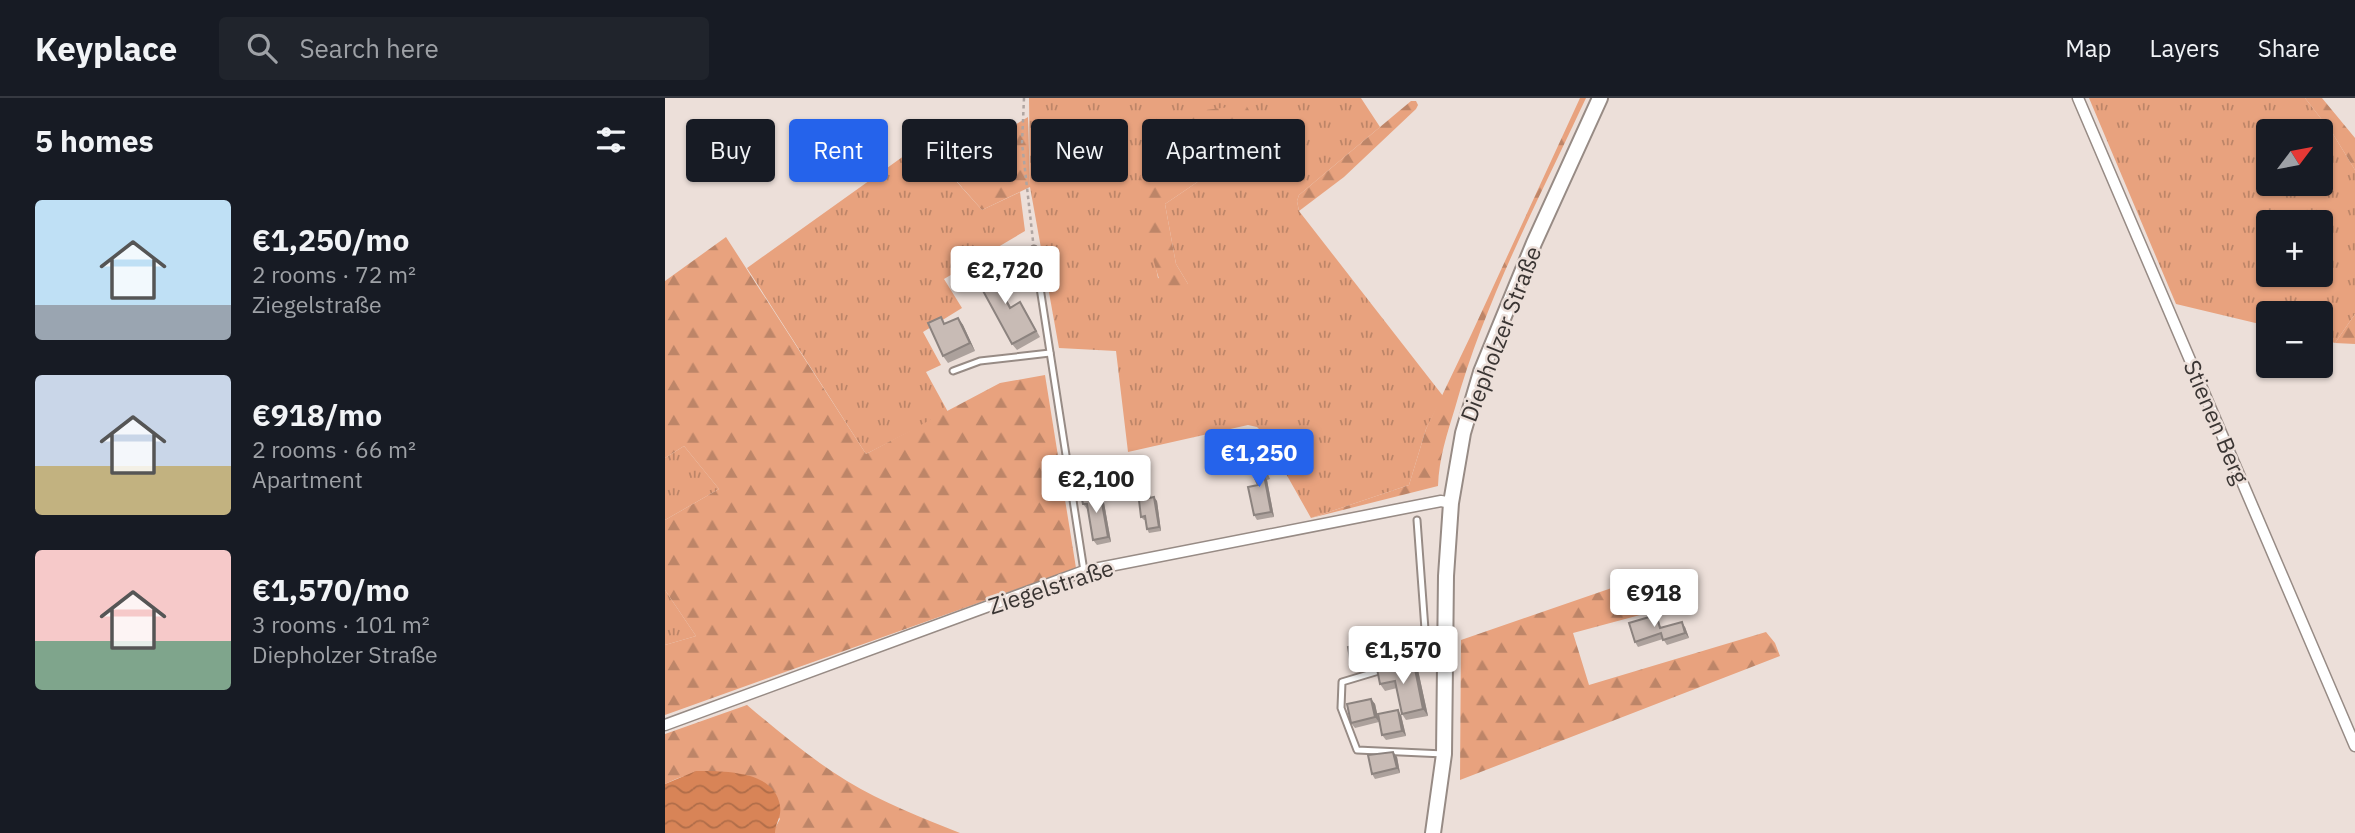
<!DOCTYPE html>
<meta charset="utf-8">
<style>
body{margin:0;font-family:"IBM Plex Sans",sans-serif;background:#20242c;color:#f1f3f6;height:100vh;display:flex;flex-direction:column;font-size:26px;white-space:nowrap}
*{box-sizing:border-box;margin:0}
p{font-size:23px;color:#9ea1a6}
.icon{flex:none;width:38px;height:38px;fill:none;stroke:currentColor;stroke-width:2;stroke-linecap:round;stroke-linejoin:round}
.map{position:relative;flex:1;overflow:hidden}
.panel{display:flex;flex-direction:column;background:#171b24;width:665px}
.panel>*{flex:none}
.banner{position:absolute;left:21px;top:21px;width:665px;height:63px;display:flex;gap:14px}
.needle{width:46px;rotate:58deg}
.fabs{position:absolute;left:1591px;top:21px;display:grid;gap:14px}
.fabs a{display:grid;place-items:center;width:77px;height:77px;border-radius:7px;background:#171b24;box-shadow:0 2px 5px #0004;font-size:35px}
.price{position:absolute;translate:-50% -60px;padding:0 16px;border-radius:7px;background:#fff;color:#222;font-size:23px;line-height:46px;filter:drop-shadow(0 2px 4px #0008)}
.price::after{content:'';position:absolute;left:50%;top:42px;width:21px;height:16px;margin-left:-10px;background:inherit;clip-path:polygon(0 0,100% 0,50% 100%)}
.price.active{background:#2563eb;color:#fff}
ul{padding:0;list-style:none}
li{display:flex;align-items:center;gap:21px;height:175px;padding:0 35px}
li span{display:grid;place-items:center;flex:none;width:196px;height:140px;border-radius:7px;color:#555}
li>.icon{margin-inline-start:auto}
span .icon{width:84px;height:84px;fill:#fffc;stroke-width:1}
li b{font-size:30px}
h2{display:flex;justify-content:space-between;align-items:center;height:84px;padding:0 35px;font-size:30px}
.tag{padding:0 24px;border-radius:7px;background:#171b24;box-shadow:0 2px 5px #0004;font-size:24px;line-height:63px}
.tag.active{background:#2563eb;color:#fff}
header{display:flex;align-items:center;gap:42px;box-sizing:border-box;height:98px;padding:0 35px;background:#171b24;border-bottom:2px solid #363941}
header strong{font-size:33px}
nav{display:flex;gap:38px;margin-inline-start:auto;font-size:24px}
.search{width:490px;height:63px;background:#20242c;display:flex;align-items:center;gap:18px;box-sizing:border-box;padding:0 24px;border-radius:7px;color:#9ea1a6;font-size:26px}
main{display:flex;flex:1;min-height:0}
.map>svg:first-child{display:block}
.grass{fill:url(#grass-tufts);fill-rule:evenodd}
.forest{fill:url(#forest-firs)}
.water{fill:url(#water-waves)}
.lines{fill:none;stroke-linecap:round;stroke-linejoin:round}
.lane-casing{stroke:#978b85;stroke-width:9}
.street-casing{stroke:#978b85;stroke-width:13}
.secondary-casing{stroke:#978b85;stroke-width:18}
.path{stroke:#b0a5a1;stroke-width:2.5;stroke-dasharray:3.5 3.5;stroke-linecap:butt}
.lane{stroke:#fff;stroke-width:5}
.street{stroke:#fff;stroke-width:10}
.secondary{stroke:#fff;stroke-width:14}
.wall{fill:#aca19c}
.shaded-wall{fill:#8c837f}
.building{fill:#c8bbb5;stroke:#8c837f;stroke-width:2}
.labels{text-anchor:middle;stroke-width:5;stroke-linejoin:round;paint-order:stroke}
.street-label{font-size:23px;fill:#3a3533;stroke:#ecdfd9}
</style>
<header>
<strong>Keyplace</strong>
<div class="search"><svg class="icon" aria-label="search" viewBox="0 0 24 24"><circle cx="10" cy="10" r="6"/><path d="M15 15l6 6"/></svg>Search here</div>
<nav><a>Map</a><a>Layers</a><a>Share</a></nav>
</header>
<main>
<section class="panel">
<h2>5 homes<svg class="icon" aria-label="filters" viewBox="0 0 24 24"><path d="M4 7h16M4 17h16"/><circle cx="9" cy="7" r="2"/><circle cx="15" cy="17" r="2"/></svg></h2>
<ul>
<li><span style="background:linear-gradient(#bfe0f5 75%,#9aa5b1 0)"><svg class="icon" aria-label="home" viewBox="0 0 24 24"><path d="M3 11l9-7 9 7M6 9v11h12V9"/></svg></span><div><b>€1,250/mo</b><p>2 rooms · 72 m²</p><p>Ziegelstraße</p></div></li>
<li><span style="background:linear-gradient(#c9d6e8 65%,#c2b280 0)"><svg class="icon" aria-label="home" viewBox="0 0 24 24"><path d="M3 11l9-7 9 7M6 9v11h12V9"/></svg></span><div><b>€918/mo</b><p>2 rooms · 66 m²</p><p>Apartment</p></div></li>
<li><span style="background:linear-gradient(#f6c9c9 65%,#7fa58c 0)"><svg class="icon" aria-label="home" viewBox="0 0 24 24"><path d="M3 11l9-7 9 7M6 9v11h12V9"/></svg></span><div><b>€1,570/mo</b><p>3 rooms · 101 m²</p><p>Diepholzer Straße</p></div></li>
</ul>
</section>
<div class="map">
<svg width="1690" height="735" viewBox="0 0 1690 735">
<defs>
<pattern id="grass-tufts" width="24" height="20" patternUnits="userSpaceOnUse" patternTransform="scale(1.75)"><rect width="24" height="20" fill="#e8a27e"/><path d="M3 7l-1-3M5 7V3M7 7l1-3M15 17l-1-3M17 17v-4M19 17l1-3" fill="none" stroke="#bd8568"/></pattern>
<pattern id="forest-firs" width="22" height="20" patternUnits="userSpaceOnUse" patternTransform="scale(1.75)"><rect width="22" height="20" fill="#e8a27e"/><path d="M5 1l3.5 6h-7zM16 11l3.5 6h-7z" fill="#bd8568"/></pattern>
<pattern id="water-waves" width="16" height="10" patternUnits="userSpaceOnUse" patternTransform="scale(1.75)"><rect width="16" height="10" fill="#d88457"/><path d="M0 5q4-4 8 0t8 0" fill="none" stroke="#b06d49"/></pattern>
</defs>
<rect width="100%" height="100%" fill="#ecdfd9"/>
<g class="grass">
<path d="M 364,0 L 696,0 L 715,29 L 634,97 L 632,103 L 634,113 L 778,298 L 761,331 L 744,387 L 646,420 L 598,335 L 592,329 L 583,327 L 463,354 L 451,253 L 394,250 L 365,89 ZM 599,39 L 500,106 L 511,166 L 523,186 L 493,180 L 475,87 Z"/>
<path d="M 1424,0 L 1640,0 L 1668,36 L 1690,72 L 1690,216 L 1670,245 L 1656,241 L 1656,215 L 1603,215 L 1603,228 L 1511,206 ZM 1603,33 L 1656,33 L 1656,86 L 1603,86 ZM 1603,124 L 1656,124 L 1656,177 L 1603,177 Z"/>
<path d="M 257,45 L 317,112 L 355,94 L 360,133 L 279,181 L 297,210 L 258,234 L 276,267 L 261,274 L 283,314 L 201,356 L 82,170 Z"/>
<path d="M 19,348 L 54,391 L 0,422 L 0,360 Z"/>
<path d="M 0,492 L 31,538 L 0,547 Z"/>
</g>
<g class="forest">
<path d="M 915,0 L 921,0 C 874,101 820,202 790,310 C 782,336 774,360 773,388 L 646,420 L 744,387 L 761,331 L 806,237 Z"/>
<path d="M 1640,0 L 1657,0 L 1690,40 L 1690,72 L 1668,36 Z"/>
<path d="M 746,3 L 751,3 L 753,7 L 751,11 L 679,79 L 634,113 L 632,103 L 634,97 Z"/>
<path d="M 581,7 L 599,39 L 500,106 L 511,166 L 523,186 L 501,200 C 490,174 475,115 475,87 C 475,64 485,39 492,18 Z"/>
<path d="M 363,19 L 365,89 L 317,112 L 280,70 Z"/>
<path d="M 61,139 L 201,356 L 335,285 L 380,277 L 411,470 L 0,617 L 0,547 L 31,538 L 0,492 L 0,422 L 54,391 L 19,348 L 0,360 L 0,183 Z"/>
<path d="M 1690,216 L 1690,246 L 1670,245 Z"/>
<path d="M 964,484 L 975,517 L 908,535 L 924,587 L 1101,534 L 1110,545 L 1115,558 L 795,682 L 796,542 Z"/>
<path d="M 82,607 C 114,634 146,661 182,683 C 217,704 257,720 295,735 L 110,735 L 110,730 L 115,721 L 84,678 C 51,673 32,670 0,686 L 0,636 Z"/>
</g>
<g class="water">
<path d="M 525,29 L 534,30 C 546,54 534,79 508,83 C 506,81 502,76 501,74 C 497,66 504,43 510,36 C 513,32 519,30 525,29 Z"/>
<path d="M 31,673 C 58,673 110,672 115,708 C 117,719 110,725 110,735 L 0,735 L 0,686 Z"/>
</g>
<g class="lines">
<defs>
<g id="lane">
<path d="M 369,151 L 419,473"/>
<path d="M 288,273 L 315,263 L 385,255"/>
<path d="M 752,422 L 762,559"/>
<path d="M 727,570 L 762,559 L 778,559"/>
<path d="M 717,572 L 677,584 L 676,610 L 692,652 L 779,656"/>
</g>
<g id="street">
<path d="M 1413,0 L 1690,648"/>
<path d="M 0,627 L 419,473 L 776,403 L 786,405"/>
</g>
<path id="secondary" d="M 768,735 L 779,656 L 781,478 L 786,405 L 798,335 L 816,274 L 869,145 L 935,0"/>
</defs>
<use href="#lane" class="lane-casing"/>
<use href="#street" class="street-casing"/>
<use href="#secondary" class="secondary-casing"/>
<path class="path" d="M 359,0 L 357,45 L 368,143"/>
<use href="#lane" class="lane"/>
<use href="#street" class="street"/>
<use href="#secondary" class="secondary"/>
</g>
<g class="wall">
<path d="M 344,177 L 340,184 L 342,191 L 339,197 L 346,209 L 359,210 L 375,239 L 352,252 L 347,246 L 317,180 Z"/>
<path d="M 293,220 L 298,227 L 310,253 L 283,265 L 278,258 L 280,225 Z"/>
<path d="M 598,364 L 605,381 L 602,382 L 609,419 L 592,422 L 589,417 L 593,387 Z"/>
<path d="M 435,394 L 438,399 L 446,444 L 432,447 L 428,442 L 423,411 L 422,411 L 418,406 Z"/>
<path d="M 485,397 L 486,400 L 492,403 L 496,433 L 484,435 L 482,431 L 480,422 L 479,422 L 476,419 Z"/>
<path d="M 994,522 L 996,530 L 1020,529 L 1024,540 L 1002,547 L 998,541 L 973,549 L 970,544 Z"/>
<path d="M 729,549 L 732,562 L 692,574 L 686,567 Z"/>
<path d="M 729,566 L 731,569 L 749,566 L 753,572 L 763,618 L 741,622 L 737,616 L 732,590 L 720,593 L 715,586 Z"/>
<path d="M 706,601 L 710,606 L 714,624 L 690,630 L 686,625 Z"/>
<path d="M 736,617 L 741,638 L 721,642 L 717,637 Z"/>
<path d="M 728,654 L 732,659 L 735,675 L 710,681 L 707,676 Z"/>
</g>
<g class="shaded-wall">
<path d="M 340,171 L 344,177 L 340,184 L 342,191 L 339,197 L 349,216 L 335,191 L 336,178 Z"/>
<path d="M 293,220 L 298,227 L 310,253 L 305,245 Z"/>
<path d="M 599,377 L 602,382 L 609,419 L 606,414 Z"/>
<path d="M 435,394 L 438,399 L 446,444 L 443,439 Z"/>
<path d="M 489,399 L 492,403 L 496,433 L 494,429 Z"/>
<path d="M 1017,524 L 1020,529 L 1024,540 L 1020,535 Z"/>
<path d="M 724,541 L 729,549 L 732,562 L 726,555 Z"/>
<path d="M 749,566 L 753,572 L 763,618 L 758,611 Z"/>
<path d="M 706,601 L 710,606 L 714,624 L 710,619 Z"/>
<path d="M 733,612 L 736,617 L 741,638 L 737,633 Z"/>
<path d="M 728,654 L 732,659 L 735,675 L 732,670 Z"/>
</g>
<g class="building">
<path d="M 326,163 L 340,171 L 336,178 L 337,185 L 335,191 L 345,210 L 355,204 L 371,233 L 347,246 L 311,180 L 317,180 Z"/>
<path d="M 276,219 L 279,226 L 293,220 L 305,245 L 278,258 L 263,225 Z"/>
<path d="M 595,359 L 602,376 L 599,377 L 606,414 L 589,417 L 583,389 L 593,387 L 583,364 Z"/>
<path d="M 482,393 L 484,400 L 489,399 L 494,429 L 482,431 L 480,418 L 476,419 L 473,394 Z"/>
<path d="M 435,394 L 443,439 L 428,442 L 422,406 L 418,406 L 416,397 Z"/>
<path d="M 991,517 L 995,530 L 1017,524 L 1020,535 L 998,542 L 996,535 L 970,544 L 964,525 Z"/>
<path d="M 724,541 L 726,555 L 686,567 L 683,549 Z"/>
<path d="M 729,566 L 730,569 L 749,566 L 758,611 L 737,616 L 730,583 L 715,586 L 712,571 Z"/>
<path d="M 706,601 L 710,619 L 686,625 L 682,606 Z"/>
<path d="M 733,612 L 737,633 L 717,637 L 713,616 Z"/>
<path d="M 728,654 L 732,670 L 707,676 L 703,657 Z"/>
</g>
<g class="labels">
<g class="street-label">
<text transform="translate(836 236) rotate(-69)" y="8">Diepholzer Straße</text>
<text transform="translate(1551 324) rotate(67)" y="8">Stienen Berg</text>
<text transform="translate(386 489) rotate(-18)" y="8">Ziegelstraße</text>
</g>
</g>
</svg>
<div class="fabs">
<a><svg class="needle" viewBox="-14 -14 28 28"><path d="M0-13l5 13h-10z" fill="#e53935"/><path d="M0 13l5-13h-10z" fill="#9ea1a6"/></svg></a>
<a>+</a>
<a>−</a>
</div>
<b class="price" style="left:340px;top:208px">€2,720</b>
<b class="price active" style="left:594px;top:391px">€1,250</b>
<b class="price" style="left:431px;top:417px">€2,100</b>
<b class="price" style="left:989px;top:531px">€918</b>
<b class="price" style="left:738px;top:588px">€1,570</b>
<div class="banner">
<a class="tag">Buy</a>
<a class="tag active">Rent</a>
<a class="tag">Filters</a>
<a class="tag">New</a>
<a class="tag">Apartment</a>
</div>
</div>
</main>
